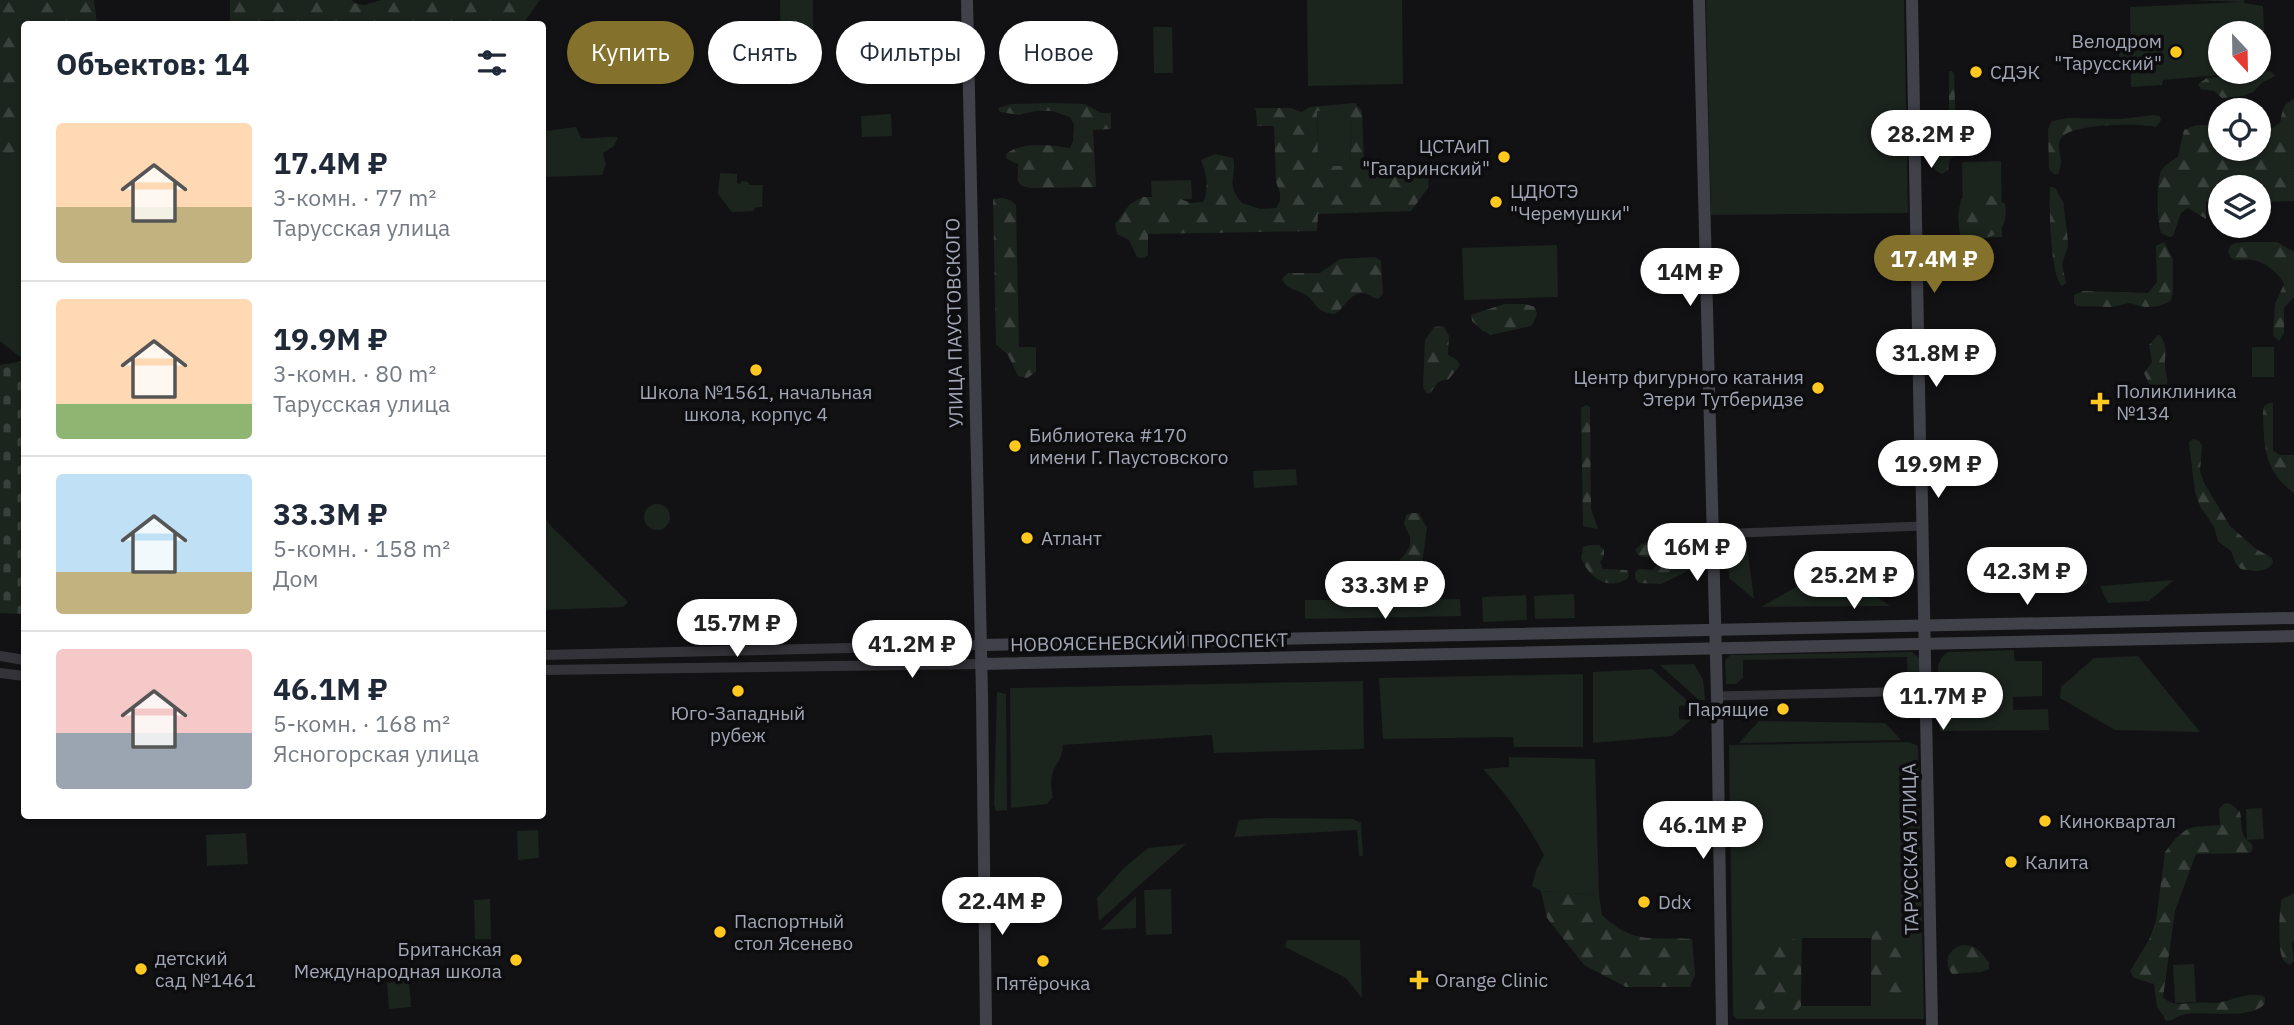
<!DOCTYPE html>
<html lang="ru">
<meta charset="utf-8">
<style>
body{margin:0;font-family:"IBM Plex Sans",sans-serif;background:#f6f6f7;color:#1f2937;height:100vh;display:flex;flex-direction:column;font-size:26px;white-space:nowrap}
*{box-sizing:border-box;margin:0}
p{font-size:23px;color:#747a83}
.icon{flex:none;width:38px;height:38px;fill:none;stroke:currentColor;stroke-width:2;stroke-linecap:round;stroke-linejoin:round}
.map{position:relative;flex:1;overflow:hidden}
.details{position:absolute;left:21px;top:21px;width:525px;height:798px;display:flex;flex-direction:column;background:#fff;border-radius:7px;box-shadow:0 2px 5px #0004}
.details>*{flex:none}
.top-card{position:absolute;left:567px;top:21px;width:665px;height:63px;display:flex;gap:14px}
.needle{width:46px;rotate:158deg}
.buttons{position:absolute;left:2208px;top:21px;display:grid;gap:14px}
.buttons a{display:grid;place-items:center;width:63px;height:63px;border-radius:50%;background:#fff;box-shadow:0 2px 5px #0004;font-size:35px}
.price{position:absolute;translate:-50% -60px;padding:0 16px;border-radius:24px;background:#fff;color:#222;font-size:23px;line-height:46px;filter:drop-shadow(0 2px 4px #0008)}
.price::after{content:'';position:absolute;left:50%;top:42px;width:21px;height:16px;margin-left:-10px;background:inherit;clip-path:polygon(0 0,100% 0,50% 100%)}
.price.on{background:#84712c;color:#fff}
ul{padding:0;list-style:none}
li{display:flex;align-items:center;gap:21px;height:175px;padding:0 35px}
li+li{border-top:2px solid #e0e1e3}
li span{display:grid;place-items:center;flex:none;width:196px;height:140px;border-radius:7px;color:#555}
li>.icon{margin-inline-start:auto}
span .icon{width:84px;height:84px;fill:#fffc;stroke-width:1}
li b{font-size:30px}
h2{display:flex;justify-content:space-between;align-items:center;height:84px;padding:0 35px;font-size:30px}
.tag{padding:0 24px;border-radius:32px;background:#fff;box-shadow:0 2px 5px #0004;font-size:24px;line-height:63px}
.tag.on{background:#84712c;color:#fff}
.map>svg:first-child{display:block}
.green{fill:#1c241e;fill-rule:evenodd}
.forest{fill:url(#forest-firs);fill-rule:evenodd}
.cemetery{fill:url(#cemetery-stones)}
.lines{fill:none;stroke-linecap:round;stroke-linejoin:round}
.minor{stroke:#333339;stroke-width:9}
.tertiary{stroke:#333339;stroke-width:10}
.secondary{stroke:#414249;stroke-width:12}
.poi-dot{fill:#ffc81f;stroke:#0d0d0f;stroke-width:2.5}
.labels{text-anchor:middle;stroke-width:7;stroke-linejoin:round;paint-order:stroke}
.poi-label{font-size:19px;fill:#a2a7b6;stroke:#0d0d0f;text-anchor:start}
.street-label{font-size:19px;fill:#a2a7b6;stroke:#0d0d0f}
</style>
<div class="map">
<svg width="2294" height="1025" viewBox="0 0 2294 1025">
<defs>
<pattern id="forest-firs" width="22" height="20" patternUnits="userSpaceOnUse" patternTransform="scale(1.75)"><rect width="22" height="20" fill="#1c241e"/><path d="M5 1l3.5 6h-7zM16 11l3.5 6h-7z" fill="#3a413c"/></pattern>
<pattern id="cemetery-stones" width="16" height="16" patternUnits="userSpaceOnUse" patternTransform="scale(1.75)"><rect width="16" height="16" fill="#1c241e"/><path d="M2 7V4a2 2 0 0 1 4 0v3zM10 15v-3a2 2 0 0 1 4 0v3z" fill="#3a413c"/></pattern>
</defs>
<rect width="100%" height="100%" fill="#121214"/>
<g class="green">
<path d="M 780,0 L 813,0 L 813,50 L 786,50 L 786,59 L 781,59 Z"/>
<path d="M 1307,0 L 1402,0 L 1403,84 L 1308,86 Z"/>
<path d="M 1706,0 L 1904,0 L 1908,213 L 1711,215 Z"/>
<path d="M 2190,0 L 2244,0 L 2244,3 L 2263,6 L 2266,71 L 2259,71 L 2259,33 L 2221,33 L 2221,72 L 2255,72 L 2163,80 L 2162,85 L 2131,87 L 2130,7 L 2242,2 Z"/>
<path d="M 1153,27 L 1172,27 L 1173,73 L 1154,73 Z"/>
<path d="M 1317,111 L 1350,111 L 1351,166 L 1318,167 Z"/>
<path d="M 891,114 L 892,136 L 862,137 L 861,116 Z"/>
<path d="M 576,127 L 581,138 C 594,139 606,136 618,137 L 614,146 L 603,153 L 606,164 L 602,175 L 543,177 L 543,149 L 546,131 Z"/>
<path d="M 24,150 L 24,360 L 0,341 L 0,157 Z"/>
<path d="M 2001,161 L 2002,237 L 1963,238 L 1962,162 Z"/>
<path d="M 720,173 L 737,174 L 737,183 L 740,184 L 742,181 L 748,182 L 749,185 L 763,185 L 762,207 L 756,207 L 753,211 L 732,212 L 718,194 Z"/>
<path d="M 1191,180 L 1192,199 L 1152,200 L 1151,181 Z"/>
<path d="M 1557,245 L 1558,297 L 1464,300 L 1462,248 Z"/>
<rect x="2252" y="347" width="22" height="30"/>
<path d="M 542,454 L 545,517 L 550,525 L 628,602 L 623,607 L 543,610 Z"/>
<path d="M 1296,469 L 1297,485 L 1254,488 L 1253,471 Z"/>
<circle cx="657" cy="517" r="13"/>
<path d="M 1728,542 L 1745,543 L 1747,546 L 1754,599 L 1729,578 Z"/>
<path d="M 2062,550 L 2068,550 L 2069,560 C 2082,565 2083,570 2088,583 C 2079,588 2072,594 2062,589 Z"/>
<path d="M 2174,580 L 2149,601 L 2108,603 L 2100,586 Z"/>
<path d="M 1855,581 L 1890,606 L 1761,607 L 1803,583 Z"/>
<path d="M 1574,594 L 1575,618 L 1535,619 L 1534,596 Z"/>
<path d="M 1526,595 L 1527,620 L 1483,622 L 1482,597 Z"/>
<path d="M 1460,599 L 1461,616 L 1306,619 L 1305,617 L 1305,600 Z"/>
<path d="M 2014,650 L 2014,658 L 2016,661 L 2042,661 L 2042,696 L 2013,697 L 2013,710 L 2048,709 L 2049,730 L 1940,731 L 1938,665 L 1942,657 L 1948,652 Z"/>
<path d="M 1912,652 L 1920,659 L 1920,678 L 1915,683 L 1908,682 L 1907,657 L 1743,660 L 1743,678 L 1736,684 L 1726,684 L 1725,661 L 1730,655 Z"/>
<path d="M 2138,656 L 2200,732 L 2115,730 L 2060,698 L 2061,687 L 2094,658 Z"/>
<path d="M 1694,664 L 1703,680 L 1705,700 L 1699,700 L 1660,665 Z"/>
<path d="M 1652,669 L 1692,705 L 1679,706 L 1679,719 L 1691,720 L 1672,736 L 1593,743 L 1593,672 Z"/>
<path d="M 1583,674 L 1583,747 L 1514,747 L 1513,737 L 1383,739 L 1379,678 Z"/>
<path d="M 1363,681 L 1364,749 L 1214,753 L 1212,735 L 1063,745 C 1062,767 1046,766 1053,797 L 1047,804 L 1011,808 L 1010,688 Z"/>
<path d="M 997,692 L 1006,694 L 1007,810 L 996,811 L 994,805 Z"/>
<path d="M 1759,721 L 1885,723 L 1901,740 L 1739,743 Z"/>
<path d="M 1909,742 L 1918,746 L 1924,1019 L 1737,1019 L 1733,1015 L 1729,745 ZM 1802,938 L 1871,938 L 1871,1006 L 1801,1006 Z"/>
<path d="M 1509,757 L 1595,759 L 1599,895 L 1541,891 L 1532,886 L 1537,868 L 1544,855 C 1527,823 1508,796 1483,769 L 1509,767 Z"/>
<path d="M 2262,808 L 2264,839 L 2247,840 L 2246,809 Z"/>
<path d="M 1269,818 L 1353,819 L 1361,823 L 1363,856 L 1359,856 L 1357,830 L 1234,837 L 1239,820 Z"/>
<path d="M 538,830 L 539,858 L 518,860 L 517,831 Z"/>
<path d="M 246,833 L 248,864 L 207,866 L 206,835 Z"/>
<path d="M 1186,844 L 1099,921 L 1097,898 L 1124,868 L 1148,848 Z"/>
<path d="M 1171,889 L 1172,934 L 1146,935 L 1144,890 Z"/>
<path d="M 1136,896 L 1136,928 L 1101,930 Z"/>
<path d="M 490,899 L 491,939 L 475,939 L 474,900 Z"/>
<path d="M 1287,940 L 1360,940 L 1362,998 L 1346,978 L 1285,947 Z"/>
<path d="M 2194,964 L 2196,1002 L 2175,1003 L 2173,965 Z"/>
<path d="M 409,980 L 411,1007 L 389,1009 L 387,983 Z"/>
</g>
<g class="forest">
<path d="M 0,0 L 94,0 L 97,24 L 24,24 L 24,150 L 0,157 Z"/>
<path d="M 230,0 L 352,0 L 354,3 L 364,5 L 382,0 L 540,0 L 523,24 L 276,24 L 273,20 L 230,22 Z"/>
<path d="M 2124,35 C 2138,37 2141,57 2139,69 L 2133,73 L 2126,71 C 2118,58 2115,48 2124,35 Z"/>
<path d="M 1949,71 L 1952,71 L 1954,74 L 1956,130 L 1969,141 L 1978,143 L 1950,159 L 1948,170 L 1942,174 L 1936,171 L 1933,166 L 1930,132 L 1932,119 L 1949,118 Z"/>
<path d="M 2270,71 L 2275,76 L 2263,82 L 2253,92 L 2243,96 L 2222,98 L 2214,91 L 2201,89 L 2198,84 L 2207,78 Z"/>
<path d="M 2294,99 L 2294,201 L 2259,202 L 2259,187 L 2221,187 L 2221,202 L 2206,202 L 2206,219 L 2188,208 L 2181,213 L 2173,236 L 2169,237 L 2161,233 C 2157,221 2156,183 2161,171 C 2165,164 2173,161 2178,156 L 2184,130 L 2197,125 L 2221,125 L 2221,149 L 2259,149 L 2259,128 L 2272,128 L 2280,123 C 2283,112 2281,105 2294,99 Z"/>
<path d="M 1051,103 L 1085,104 L 1101,113 L 1111,113 L 1111,129 L 1093,130 L 1096,187 L 1032,188 C 1012,186 1019,178 1018,164 L 1007,159 L 1006,154 C 1023,141 1050,145 1070,148 L 1073,141 L 1074,125 L 1070,117 L 1052,111 L 1035,111 L 1019,115 L 1000,112 L 998,108 L 1011,104 Z"/>
<path d="M 1355,103 L 1362,111 L 1364,163 L 1402,162 L 1410,167 L 1424,167 L 1429,170 L 1428,188 L 1411,211 L 1318,214 L 1317,231 L 1148,234 L 1148,255 L 1144,258 L 1137,257 L 1129,240 L 1117,234 L 1115,224 L 1130,204 L 1143,197 L 1175,197 L 1191,203 L 1203,202 C 1210,189 1206,173 1201,160 L 1215,154 L 1233,158 C 1238,175 1224,183 1242,203 L 1260,209 L 1276,208 L 1280,201 L 1280,193 L 1276,182 L 1274,126 L 1257,126 L 1256,110 L 1254,108 L 1291,108 L 1301,112 L 1310,107 ZM 1317,111 L 1350,111 L 1351,166 L 1318,166 Z"/>
<path d="M 2154,115 L 2159,116 L 2161,120 L 2156,127 C 2140,123 2066,123 2060,140 C 2057,147 2061,155 2061,162 C 2061,166 2059,169 2059,173 L 2055,175 L 2049,169 L 2048,129 L 2052,121 L 2068,118 L 2121,119 Z"/>
<path d="M 2050,187 L 2055,188 L 2063,202 L 2067,231 L 2068,246 L 2062,264 L 2066,283 L 2062,286 C 2050,276 2049,205 2050,187 Z"/>
<path d="M 1970,194 L 1990,195 L 2005,204 C 2010,235 1987,242 1962,239 L 1960,235 L 1958,216 L 1961,199 Z"/>
<path d="M 1002,198 L 1010,200 L 1016,205 L 1019,347 L 1036,347 L 1036,372 L 1027,378 L 1018,376 L 1008,355 L 996,344 L 993,199 Z"/>
<path d="M 2164,242 L 2173,259 L 2173,292 L 2171,301 L 2159,306 L 2145,307 L 2129,303 L 2111,307 L 2077,306 L 2074,303 L 2074,295 L 2083,291 L 2148,293 L 2157,282 L 2156,246 Z"/>
<path d="M 2246,242 L 2277,242 L 2294,252 L 2294,297 L 2284,308 L 2284,333 L 2279,341 L 2273,335 L 2275,304 L 2284,284 C 2279,273 2265,262 2253,260 C 2245,258 2239,262 2231,258 L 2228,252 L 2230,246 L 2235,243 Z"/>
<path d="M 1375,257 L 1381,261 L 1383,294 L 1378,299 C 1374,298 1371,296 1367,294 C 1350,289 1345,310 1334,314 C 1313,311 1318,303 1306,295 C 1296,288 1287,291 1282,279 L 1288,273 L 1320,273 L 1340,259 Z"/>
<path d="M 1504,304 L 1525,304 L 1535,307 L 1537,314 C 1537,315 1533,324 1532,325 C 1530,327 1498,333 1491,335 L 1483,331 L 1472,321 L 1471,315 Z"/>
<path d="M 1441,326 L 1444,327 L 1449,336 L 1448,355 L 1457,360 L 1460,365 L 1449,379 L 1438,382 L 1431,392 L 1427,394 L 1423,387 L 1425,340 L 1434,327 Z"/>
<path d="M 2158,335 L 2161,336 C 2168,350 2165,351 2165,365 C 2165,377 2173,384 2160,391 L 2150,386 L 2144,373 L 2152,362 L 2149,345 Z"/>
<path d="M 2269,403 L 2273,403 L 2273,451 L 2280,455 L 2294,455 L 2294,493 C 2264,471 2264,447 2263,412 L 2264,406 Z"/>
<path d="M 1586,405 L 1590,407 L 1591,509 L 1598,529 L 1583,526 L 1581,408 Z"/>
<path d="M 2193,439 L 2199,441 L 2202,446 L 2200,471 L 2204,483 L 2230,526 L 2256,549 L 2272,558 L 2273,563 C 2266,574 2253,571 2241,569 L 2236,564 L 2231,551 L 2218,541 L 2214,527 L 2200,506 L 2195,492 L 2189,442 Z"/>
<path d="M 1412,513 L 1419,513 L 1427,528 L 1422,564 L 1429,590 L 1406,587 L 1377,590 L 1372,583 L 1373,581 C 1386,572 1403,561 1410,546 L 1410,537 L 1404,524 L 1406,515 Z"/>
<path d="M 1656,540 L 1687,542 L 1688,571 L 1661,584 L 1639,583 L 1635,578 L 1635,572 L 1639,569 L 1652,570 L 1657,565 L 1651,558 L 1639,556 L 1635,550 L 1641,544 Z"/>
<path d="M 1589,545 L 1599,545 L 1604,550 L 1604,556 L 1600,562 L 1603,569 L 1627,570 L 1629,575 L 1627,579 C 1607,591 1589,577 1581,558 L 1583,547 Z"/>
<path d="M 2225,803 L 2231,804 L 2240,812 C 2243,826 2238,834 2252,844 L 2253,849 L 2250,853 L 2196,854 L 2175,911 L 2163,997 C 2173,1007 2182,1003 2194,1003 C 2202,1002 2209,1003 2217,1003 C 2231,1001 2252,990 2265,997 L 2265,1003 C 2254,1020 2206,1011 2186,1014 C 2179,1015 2174,1020 2167,1021 L 2157,1007 L 2154,984 L 2134,978 L 2130,971 L 2149,940 L 2156,921 L 2165,852 L 2177,837 L 2186,830 L 2193,827 L 2220,825 L 2219,809 Z"/>
<path d="M 1541,891 L 1599,895 L 1602,915 C 1634,945 1652,937 1692,939 L 1695,975 L 1690,987 L 1626,987 L 1584,965 L 1547,918 Z"/>
<path d="M 2294,893 L 2294,939 L 2292,944 L 2294,961 L 2290,965 C 2285,962 2285,963 2282,957 C 2278,948 2279,908 2282,899 Z"/>
<path d="M 1888,925 L 1902,936 L 1903,983 L 1912,983 L 1914,989 L 1911,994 C 1898,994 1880,997 1871,986 L 1872,935 L 1879,928 Z"/>
<path d="M 1781,935 L 1794,939 L 1801,948 L 1801,1006 L 1793,1014 L 1785,1014 L 1782,1010 L 1779,996 L 1774,994 L 1768,996 L 1767,1006 L 1763,1010 L 1747,1009 L 1742,995 L 1751,991 L 1749,947 L 1757,942 L 1772,946 L 1777,937 Z"/>
<path d="M 1963,945 C 1976,944 1981,953 1989,962 L 1989,969 L 1981,972 L 1952,974 C 1943,961 1948,949 1963,945 Z"/>
</g>
<path class="cemetery" d="M 24,361 L 24,614 L 0,613 L 0,365 Z"/>
<g class="lines">
<g class="minor">
<path d="M 1712,534 L 1922,526"/>
<path d="M 1717,696 L 1926,691"/>
</g>
<g class="tertiary">
<path d="M 542,655 L 981,645"/>
<path d="M 0,656 L 24,660"/>
<path d="M 542,670 L 981,664"/>
<path d="M 0,673 L 24,676"/>
</g>
<g class="secondary">
<path d="M 967,0 L 982,696 L 986,1025"/>
<path d="M 1699,0 L 1717,696 L 1722,1025"/>
<path d="M 1912,0 L 1920,441"/>
<path d="M 1921,452 L 1932,1025"/>
<path d="M 981,645 L 2294,618"/>
<path d="M 981,664 L 2294,636"/>
</g>
</g>
<g class="poi-dot">
<circle cx="2176" cy="52" r="7"/>
<circle cx="1976" cy="72" r="7"/>
<circle cx="1504" cy="157" r="7"/>
<circle cx="1496" cy="202" r="7"/>
<circle cx="756" cy="370" r="7"/>
<circle cx="1818" cy="388" r="7"/>
<path d="M2096.5 391.5h7v7h7v7h-7v7h-7v-7h-7v-7h7z"/>
<circle cx="1015" cy="446" r="7"/>
<circle cx="1027" cy="538" r="7"/>
<circle cx="738" cy="691" r="7"/>
<circle cx="1783" cy="709" r="7"/>
<circle cx="2045" cy="821" r="7"/>
<circle cx="2011" cy="862" r="7"/>
<circle cx="1644" cy="902" r="7"/>
<circle cx="720" cy="932" r="7"/>
<circle cx="516" cy="960" r="7"/>
<circle cx="1043" cy="961" r="7"/>
<circle cx="141" cy="969" r="7"/>
<path d="M1415.5 969.5h7v7h7v7h-7v7h-7v-7h-7v-7h7z"/>
</g>
<g class="labels">
<g class="poi-label">
<text x="2162" y="48" text-anchor="end">Велодром<tspan x="2162" dy="22">"Тарусский"</tspan></text>
<text x="1990" y="79">СДЭК</text>
<text x="1490" y="153" text-anchor="end">ЦСТАиП<tspan x="1490" dy="22">"Гагаринский"</tspan></text>
<text x="1510" y="198">ЦДЮТЭ<tspan x="1510" dy="22">"Черемушки"</tspan></text>
<text x="1804" y="384" text-anchor="end">Центр фигурного катания<tspan x="1804" dy="22">Этери Тутберидзе</tspan></text>
<text x="2116" y="398">Поликлиника<tspan x="2116" dy="22">№134</tspan></text>
<text x="756" y="399" text-anchor="middle">Школа №1561, начальная<tspan x="756" dy="22">школа, корпус 4</tspan></text>
<text x="1029" y="442">Библиотека #170<tspan x="1029" dy="22">имени Г. Паустовского</tspan></text>
<text x="1041" y="545">Атлант</text>
<text x="1769" y="716" text-anchor="end">Парящие</text>
<text x="738" y="720" text-anchor="middle">Юго-Западный<tspan x="738" dy="22">рубеж</tspan></text>
<text x="2059" y="828">Киноквартал</text>
<text x="2025" y="869">Калита</text>
<text x="1658" y="909">Ddx</text>
<text x="734" y="928">Паспортный<tspan x="734" dy="22">стол Ясенево</tspan></text>
<text x="502" y="956" text-anchor="end">Британская<tspan x="502" dy="22">Международная школа</tspan></text>
<text x="155" y="965">детский<tspan x="155" dy="22">сад №1461</tspan></text>
<text x="1435" y="987">Orange Clinic</text>
<text x="1043" y="990" text-anchor="middle">Пятёрочка</text>
</g>
<g class="street-label">
<text transform="translate(954 323) rotate(-91)" y="7">УЛИЦА ПАУСТОВСКОГО</text>
<text transform="translate(1149 642) rotate(-1)" y="7">НОВОЯСЕНЕВСКИЙ ПРОСПЕКТ</text>
<text transform="translate(1910 849) rotate(-91)" y="7">ТАРУССКАЯ УЛИЦА</text>
</g>
</g>
</svg>
<div class="buttons">
<a><svg class="needle" viewBox="-14 -14 28 28"><path d="M0-13l5 13h-10z" fill="#e53935"/><path d="M0 13l5-13h-10z" fill="#747a83"/></svg></a>
<a><svg class="icon" aria-label="locate" viewBox="0 0 24 24"><circle cx="12" cy="12" r="6"/><path d="M12 2v4M12 18v4M2 12h4M18 12h4"/></svg></a>
<a><svg class="icon" aria-label="layers" viewBox="0 0 24 24"><path d="M12 4l9 5-9 5-9-5zM3 14l9 5 9-5"/></svg></a>
</div>
<b class="price" style="left:1931px;top:170px">28.2M ₽</b>
<b class="price on" style="left:1934px;top:295px">17.4M ₽</b>
<b class="price" style="left:1690px;top:308px">14M ₽</b>
<b class="price" style="left:1936px;top:389px">31.8M ₽</b>
<b class="price" style="left:1938px;top:500px">19.9M ₽</b>
<b class="price" style="left:1697px;top:583px">16M ₽</b>
<b class="price" style="left:2027px;top:607px">42.3M ₽</b>
<b class="price" style="left:1854px;top:611px">25.2M ₽</b>
<b class="price" style="left:1385px;top:621px">33.3M ₽</b>
<b class="price" style="left:737px;top:659px">15.7M ₽</b>
<b class="price" style="left:912px;top:680px">41.2M ₽</b>
<b class="price" style="left:1943px;top:732px">11.7M ₽</b>
<b class="price" style="left:1703px;top:861px">46.1M ₽</b>
<b class="price" style="left:1002px;top:937px">22.4M ₽</b>
<div class="top-card">
<a class="tag on">Купить</a>
<a class="tag">Снять</a>
<a class="tag">Фильтры</a>
<a class="tag">Новое</a>
</div>
<section class="details">
<h2>Объектов: 14<svg class="icon" aria-label="filters" viewBox="0 0 24 24"><path d="M4 7h16M4 17h16"/><circle cx="9" cy="7" r="2"/><circle cx="15" cy="17" r="2"/></svg></h2>
<ul>
<li><span style="background:linear-gradient(#ffd9b3 60%,#c2b280 0)"><svg class="icon" aria-label="home" viewBox="0 0 24 24"><path d="M3 11l9-7 9 7M6 9v11h12V9"/></svg></span><div><b>17.4M ₽</b><p>3-комн. · 77 m²</p><p>Тарусская улица</p></div></li>
<li><span style="background:linear-gradient(#ffd9b3 75%,#8fb573 0)"><svg class="icon" aria-label="home" viewBox="0 0 24 24"><path d="M3 11l9-7 9 7M6 9v11h12V9"/></svg></span><div><b>19.9M ₽</b><p>3-комн. · 80 m²</p><p>Тарусская улица</p></div></li>
<li><span style="background:linear-gradient(#bfe0f5 70%,#c2b280 0)"><svg class="icon" aria-label="home" viewBox="0 0 24 24"><path d="M3 11l9-7 9 7M6 9v11h12V9"/></svg></span><div><b>33.3M ₽</b><p>5-комн. · 158 m²</p><p>Дом</p></div></li>
<li><span style="background:linear-gradient(#f6c9c9 60%,#9aa5b1 0)"><svg class="icon" aria-label="home" viewBox="0 0 24 24"><path d="M3 11l9-7 9 7M6 9v11h12V9"/></svg></span><div><b>46.1M ₽</b><p>5-комн. · 168 m²</p><p>Ясногорская улица</p></div></li>
</ul>
</section>
</div>
